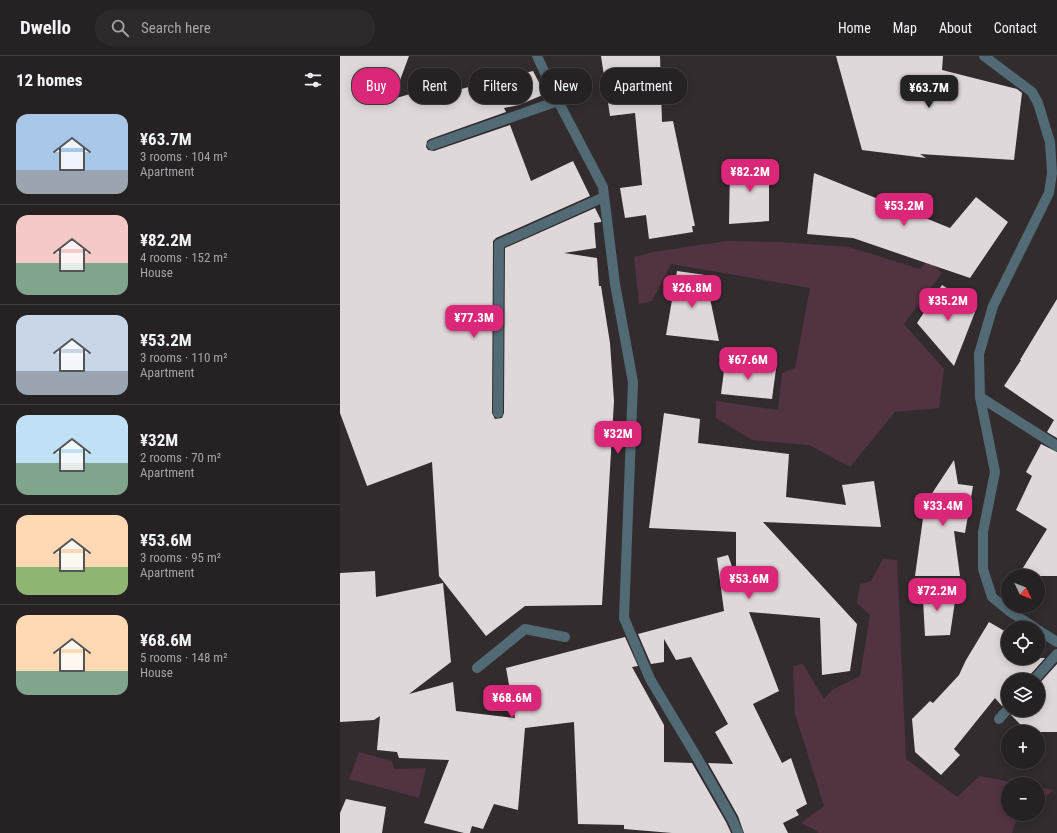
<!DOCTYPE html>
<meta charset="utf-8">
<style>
body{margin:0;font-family:"Roboto Condensed",sans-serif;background:#2e292b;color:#f1f3f6;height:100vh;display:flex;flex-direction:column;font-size:15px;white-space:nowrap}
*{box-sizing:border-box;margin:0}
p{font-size:13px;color:#a4a3a6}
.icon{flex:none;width:22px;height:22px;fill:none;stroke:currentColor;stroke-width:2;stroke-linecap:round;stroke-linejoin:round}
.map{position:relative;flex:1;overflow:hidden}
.sheet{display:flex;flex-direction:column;background:#262123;width:340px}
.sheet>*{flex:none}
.banner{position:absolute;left:12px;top:12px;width:380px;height:36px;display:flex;gap:8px}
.needle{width:26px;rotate:133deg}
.controls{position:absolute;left:661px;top:513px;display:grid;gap:8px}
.controls a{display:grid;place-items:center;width:44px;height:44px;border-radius:50%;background:#262123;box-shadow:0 2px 10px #0003,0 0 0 1px #423e41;font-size:20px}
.price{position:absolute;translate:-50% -34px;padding:0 9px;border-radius:8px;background:#db2777;color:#fff;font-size:13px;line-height:26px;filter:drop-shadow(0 1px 2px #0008)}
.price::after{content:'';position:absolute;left:50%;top:24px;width:12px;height:9px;margin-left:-6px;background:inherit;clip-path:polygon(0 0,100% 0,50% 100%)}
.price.on{background:#222;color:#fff}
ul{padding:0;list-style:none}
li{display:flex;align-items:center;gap:12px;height:100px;padding:0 16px}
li+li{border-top:1px solid #423e41}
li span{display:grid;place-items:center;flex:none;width:112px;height:80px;border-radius:12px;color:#555}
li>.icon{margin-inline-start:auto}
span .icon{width:48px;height:48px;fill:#fffc;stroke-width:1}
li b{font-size:17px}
h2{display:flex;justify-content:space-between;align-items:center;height:48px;padding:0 16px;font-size:17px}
.chip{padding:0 14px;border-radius:16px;background:#262123;box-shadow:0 2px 10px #0003,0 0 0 1px #423e41;font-size:14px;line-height:36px}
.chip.on{background:#db2777;color:#fff}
header{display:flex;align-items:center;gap:24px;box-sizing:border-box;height:56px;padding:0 20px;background:#262123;border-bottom:1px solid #423e41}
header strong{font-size:19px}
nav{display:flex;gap:22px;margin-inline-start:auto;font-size:14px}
.search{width:280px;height:36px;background:#2e292b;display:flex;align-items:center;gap:10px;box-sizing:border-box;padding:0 14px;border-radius:16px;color:#a4a3a6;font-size:15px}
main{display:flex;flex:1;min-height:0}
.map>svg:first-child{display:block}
.green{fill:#523341}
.building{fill:#dfd8db}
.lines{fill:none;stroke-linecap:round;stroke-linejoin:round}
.lane{stroke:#516a73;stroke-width:10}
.street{stroke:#516a73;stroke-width:10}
</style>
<header>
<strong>Dwello</strong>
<div class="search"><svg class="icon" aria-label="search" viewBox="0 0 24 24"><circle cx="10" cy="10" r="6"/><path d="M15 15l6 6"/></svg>Search here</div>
<nav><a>Home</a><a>Map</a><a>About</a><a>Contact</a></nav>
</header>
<main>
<section class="sheet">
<h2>12 homes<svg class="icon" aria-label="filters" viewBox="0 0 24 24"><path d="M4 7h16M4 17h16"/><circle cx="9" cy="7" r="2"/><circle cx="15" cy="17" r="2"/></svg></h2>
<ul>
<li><span style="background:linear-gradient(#a9c7e8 70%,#9aa5b1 0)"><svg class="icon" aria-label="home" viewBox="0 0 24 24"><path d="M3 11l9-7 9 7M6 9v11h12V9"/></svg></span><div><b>¥63.7M</b><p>3 rooms · 104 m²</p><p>Apartment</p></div></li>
<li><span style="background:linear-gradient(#f6c9c9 60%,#7fa58c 0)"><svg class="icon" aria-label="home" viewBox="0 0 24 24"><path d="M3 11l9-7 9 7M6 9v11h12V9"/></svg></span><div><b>¥82.2M</b><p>4 rooms · 152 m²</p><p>House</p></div></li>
<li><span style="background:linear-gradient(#c9d6e8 70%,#9aa5b1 0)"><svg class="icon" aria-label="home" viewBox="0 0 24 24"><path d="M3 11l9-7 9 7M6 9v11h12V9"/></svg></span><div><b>¥53.2M</b><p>3 rooms · 110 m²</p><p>Apartment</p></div></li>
<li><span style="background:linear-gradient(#bfe0f5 60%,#7fa58c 0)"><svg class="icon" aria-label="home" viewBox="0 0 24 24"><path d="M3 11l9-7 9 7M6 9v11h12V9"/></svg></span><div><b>¥32M</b><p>2 rooms · 70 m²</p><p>Apartment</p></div></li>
<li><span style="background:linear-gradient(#ffd9b3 65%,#8fb573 0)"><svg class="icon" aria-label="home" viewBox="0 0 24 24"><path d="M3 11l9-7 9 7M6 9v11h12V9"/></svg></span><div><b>¥53.6M</b><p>3 rooms · 95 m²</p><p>Apartment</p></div></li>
<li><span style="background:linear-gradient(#ffd9b3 70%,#7fa58c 0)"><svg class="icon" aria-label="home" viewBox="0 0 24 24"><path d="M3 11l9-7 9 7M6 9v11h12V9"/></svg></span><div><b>¥68.6M</b><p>5 rooms · 148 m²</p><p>House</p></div></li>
</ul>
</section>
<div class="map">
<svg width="717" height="777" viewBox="0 0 717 777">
<rect width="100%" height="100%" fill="#322c2f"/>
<g class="green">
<path d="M 387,185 L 440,186 L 509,191 L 580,213 L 587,204 L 602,217 L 564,268 L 604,313 L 599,352 L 555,356 L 510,411 L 469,389 L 412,384 L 376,362 L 376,345 L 438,354 L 442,317 L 455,312 L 470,232 L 331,208 L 312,245 L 299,248 L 294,201 L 313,196 Z"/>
<path d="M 543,503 L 557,504 L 566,703 L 617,741 L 640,720 L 681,728 L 668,728 L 668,758 L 686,758 L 675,767 L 672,777 L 478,777 L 477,775 L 461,767 L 484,750 L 455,658 L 453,610 L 463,608 L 484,643 L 492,634 L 520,620 L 530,559 L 517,547 L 520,528 L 531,525 Z"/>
<path d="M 19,696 L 52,705 L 54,713 L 86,712 L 79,742 L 9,723 Z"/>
<path d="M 698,731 L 713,734 L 698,748 Z"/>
</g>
<g class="building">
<path d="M 0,0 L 69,0 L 53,43 L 118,24 L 121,33 L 193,15 L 205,38 L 179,49 L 164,52 L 166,56 L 90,83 L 87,85 L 86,91 L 88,94 L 94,95 L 170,69 L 191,125 L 233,105 L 250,140 L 156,182 L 153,185 L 152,357 L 155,363 L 162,362 L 164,357 L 165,192 L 255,152 L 261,164 L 261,166 L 254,167 L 256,192 L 224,197 L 257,202 L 259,230 L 261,230 L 270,287 L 274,345 L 262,549 L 185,550 L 146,580 L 99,520 L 92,406 L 27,430 L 0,357 Z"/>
<path d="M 261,0 L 320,0 L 322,66 L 333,65 L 355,170 L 352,170 L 353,176 L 309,183 L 306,159 L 285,162 L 280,132 L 302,129 L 295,57 L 270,60 Z"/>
<path d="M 496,0 L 603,0 L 602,14 L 677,33 L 682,37 L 674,104 L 580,98 L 586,102 L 522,94 Z"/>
<path d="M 429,104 L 429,165 L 389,168 L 390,112 Z"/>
<path d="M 474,117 L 610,172 L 636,141 L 668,166 L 630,222 L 513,182 L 467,178 Z"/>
<path d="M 337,215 L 365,219 L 379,285 L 326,279 Z"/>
<path d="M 602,229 L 637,251 L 614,310 L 577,267 Z"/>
<path d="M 717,243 L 717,382 L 707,376 L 714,364 L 664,330 L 681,304 L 680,304 Z"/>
<path d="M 385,307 L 436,313 L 432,343 L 381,338 Z"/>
<path d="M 324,357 L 360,363 L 358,387 L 449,398 L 446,441 L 506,449 L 502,429 L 534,425 L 541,471 L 423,466 L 517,568 L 510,615 L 482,619 L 480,562 L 409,556 L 439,635 L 413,648 L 442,707 L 451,702 L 467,748 L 456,754 L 459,759 L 443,767 L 448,777 L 404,777 L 398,760 L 368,707 L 393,708 L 375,676 L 388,668 L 351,601 L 336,604 L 324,583 L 324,606 L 311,608 L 298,578 L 384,555 L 377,502 L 388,499 L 396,522 L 396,476 L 309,472 Z"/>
<path d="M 701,388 L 717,396 L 717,520 L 678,520 L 707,473 L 676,454 L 692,420 L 686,416 Z"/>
<path d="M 614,404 L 618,428 L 633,430 L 625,477 L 614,475 L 620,520 L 575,520 L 585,448 Z"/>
<path d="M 35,515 L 36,541 L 103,527 L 111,606 L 69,638 L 113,626 L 116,655 L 175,662 L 166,612 L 285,581 L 298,610 L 292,611 L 324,669 L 324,706 L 352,707 L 386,766 L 391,777 L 332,777 L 284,773 L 284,769 L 238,768 L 234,666 L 185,672 L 178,754 L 154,748 L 143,773 L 132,770 L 130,777 L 124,777 L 84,767 L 109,704 L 59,702 L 57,696 L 37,694 L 40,660 L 34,664 L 0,666 L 0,517 Z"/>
<path d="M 582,525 L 615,545 L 610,579 L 585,580 Z"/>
<path d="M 649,566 L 668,577 L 668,602 L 705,602 L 689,620 L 688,624 L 668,624 L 668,647 L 662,650 L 655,642 L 614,693 L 620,699 L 601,719 L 575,696 L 572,663 L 590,645 L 593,647 L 619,619 L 626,604 Z"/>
<path d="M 717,608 L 717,676 L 688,676 L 671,659 L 674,654 L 698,654 L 698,629 Z"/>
<path d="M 6,743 L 46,751 L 42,777 L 0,777 L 0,757 Z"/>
</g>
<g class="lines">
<g class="lane">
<path d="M 92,89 L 218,45"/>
<path d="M 640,341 L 717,390"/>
<path d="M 158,357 L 159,188 L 264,141"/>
<path d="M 137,612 L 185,573 L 225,581"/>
<path d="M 694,624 L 717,598"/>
<path d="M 659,663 L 668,653"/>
</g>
<g class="street">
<path d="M 197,0 L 218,45 L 263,131 L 275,228 L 293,326 L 284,562 L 310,623 L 355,698 L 392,763 L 398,777"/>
<path d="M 644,0 L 692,36 L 698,47 L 710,86 L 712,117 L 709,137 L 653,250 L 639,298 L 640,341 L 655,416 L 643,476 L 643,513 L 652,541 L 669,555 L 695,572"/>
<path d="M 698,574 L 717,586"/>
</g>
</g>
</svg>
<div class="controls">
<a><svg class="needle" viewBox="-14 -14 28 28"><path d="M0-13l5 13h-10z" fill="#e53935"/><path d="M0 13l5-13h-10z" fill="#a4a3a6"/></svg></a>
<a><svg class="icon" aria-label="locate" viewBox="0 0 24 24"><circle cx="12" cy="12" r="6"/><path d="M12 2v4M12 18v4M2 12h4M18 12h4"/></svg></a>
<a><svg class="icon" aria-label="layers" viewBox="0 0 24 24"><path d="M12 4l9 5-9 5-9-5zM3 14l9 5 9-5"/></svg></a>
<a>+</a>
<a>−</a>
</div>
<b class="price on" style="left:589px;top:53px">¥63.7M</b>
<b class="price" style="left:410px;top:137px">¥82.2M</b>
<b class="price" style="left:564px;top:171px">¥53.2M</b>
<b class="price" style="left:352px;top:253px">¥26.8M</b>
<b class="price" style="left:608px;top:266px">¥35.2M</b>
<b class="price" style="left:134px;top:283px">¥77.3M</b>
<b class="price" style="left:408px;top:325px">¥67.6M</b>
<b class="price" style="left:278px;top:399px">¥32M</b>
<b class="price" style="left:603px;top:471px">¥33.4M</b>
<b class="price" style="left:409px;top:544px">¥53.6M</b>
<b class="price" style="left:597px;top:556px">¥72.2M</b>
<b class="price" style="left:172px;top:663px">¥68.6M</b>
<div class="banner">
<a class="chip on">Buy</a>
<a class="chip">Rent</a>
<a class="chip">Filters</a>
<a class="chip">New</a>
<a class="chip">Apartment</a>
</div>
</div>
</main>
